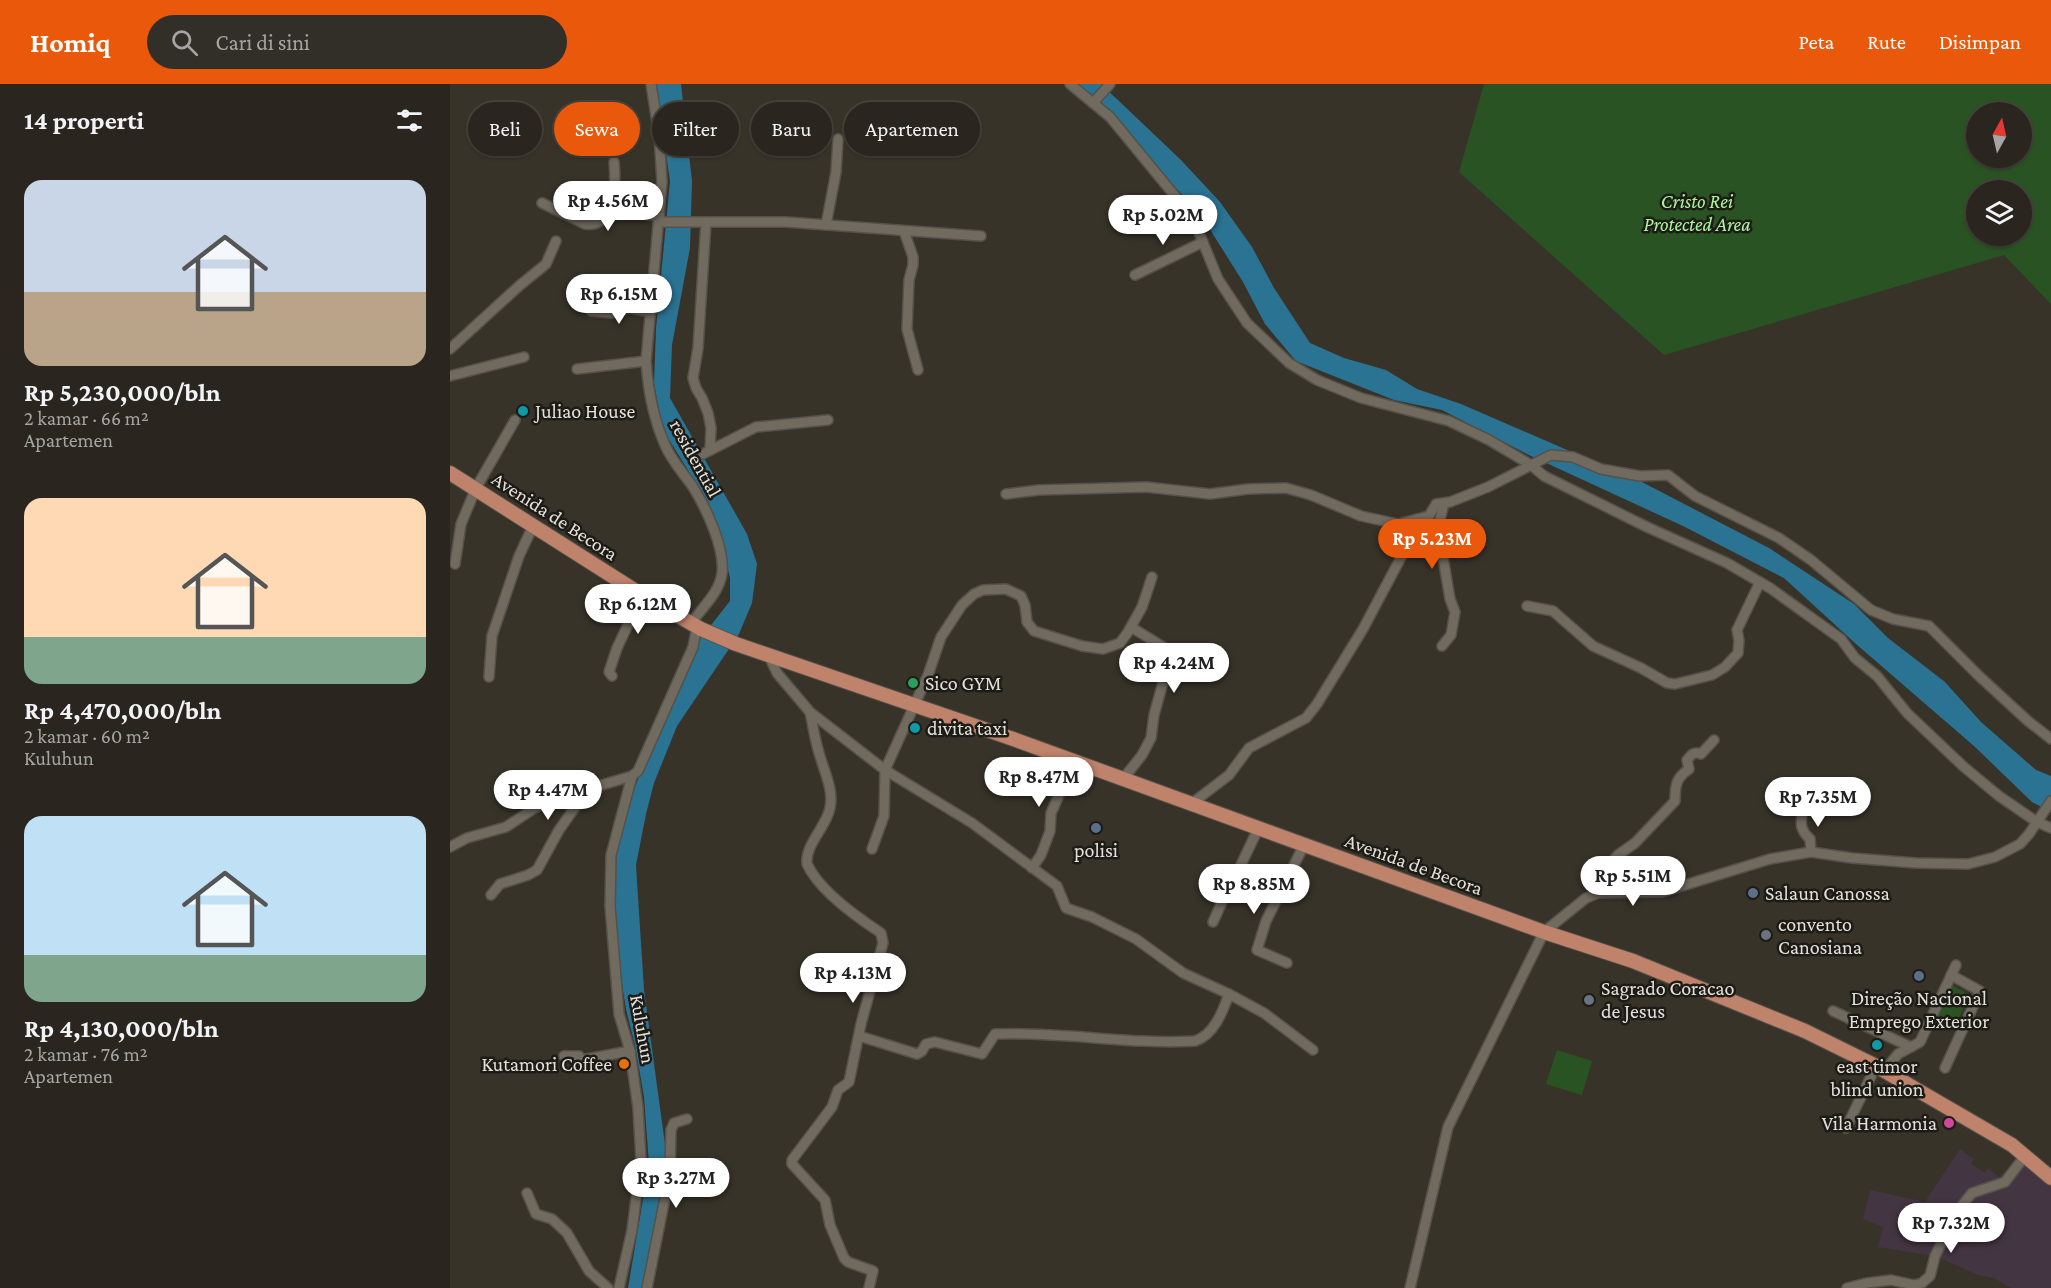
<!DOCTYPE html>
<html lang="id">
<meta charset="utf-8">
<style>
body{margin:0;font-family:"Crimson Pro",serif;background:#322e28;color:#f1f3f6;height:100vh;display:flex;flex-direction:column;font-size:22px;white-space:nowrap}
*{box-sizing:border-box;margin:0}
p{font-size:20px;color:#a5a5a4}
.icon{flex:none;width:33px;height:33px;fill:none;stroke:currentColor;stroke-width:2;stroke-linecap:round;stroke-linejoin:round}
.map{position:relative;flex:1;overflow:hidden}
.panel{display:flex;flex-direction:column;background:#2a261f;width:450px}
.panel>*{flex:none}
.hud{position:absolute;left:18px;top:18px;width:570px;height:54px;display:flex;gap:12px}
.needle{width:39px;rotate:8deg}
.controls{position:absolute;left:1516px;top:18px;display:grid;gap:12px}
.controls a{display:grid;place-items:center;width:66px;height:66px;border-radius:50%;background:#2a261f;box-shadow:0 2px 4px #0004,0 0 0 2px #46433d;font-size:30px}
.price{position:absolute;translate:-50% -51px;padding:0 14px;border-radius:21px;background:#fff;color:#222;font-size:20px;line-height:39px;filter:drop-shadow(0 2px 3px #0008)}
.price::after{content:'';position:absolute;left:50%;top:36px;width:18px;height:14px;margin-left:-9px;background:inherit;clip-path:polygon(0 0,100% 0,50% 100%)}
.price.current{background:#ea580c;color:#fff}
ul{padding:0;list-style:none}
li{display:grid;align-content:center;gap:12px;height:318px;padding:0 24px}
li span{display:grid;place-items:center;height:186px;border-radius:18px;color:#555}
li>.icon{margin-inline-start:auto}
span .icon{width:108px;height:108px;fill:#fffc;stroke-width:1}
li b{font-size:26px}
h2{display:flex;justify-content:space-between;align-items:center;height:72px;padding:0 24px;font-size:26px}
.chip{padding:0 21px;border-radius:27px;background:#2a261f;box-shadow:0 2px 4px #0004,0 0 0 2px #46433d;font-size:21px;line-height:54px}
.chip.current{background:#ea580c;color:#fff}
header{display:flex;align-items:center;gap:36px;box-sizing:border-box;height:84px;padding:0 30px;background:#ea580c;color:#fff}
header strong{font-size:28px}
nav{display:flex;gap:33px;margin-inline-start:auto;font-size:21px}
.search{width:420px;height:54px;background:#322e28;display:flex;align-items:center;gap:15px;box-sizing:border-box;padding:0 21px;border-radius:33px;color:#a5a5a4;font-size:22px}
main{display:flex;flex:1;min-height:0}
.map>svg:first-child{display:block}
.education{fill:#443542}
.green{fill:#2a5323;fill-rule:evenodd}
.water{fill:#2a7393}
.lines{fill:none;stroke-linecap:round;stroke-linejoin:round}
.minor-casing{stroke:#565149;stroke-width:12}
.primary-casing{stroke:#565149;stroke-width:16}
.minor{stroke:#706a5f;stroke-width:9}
.primary{stroke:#bf826b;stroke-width:14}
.culture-dot{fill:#0f9aa8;stroke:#1d1b16;stroke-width:2}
.leisure-dot{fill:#2e9e5b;stroke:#1d1b16;stroke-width:2}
.service-dot{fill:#5c6f8a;stroke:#1d1b16;stroke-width:2}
.worship-dot{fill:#6b7280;stroke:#1d1b16;stroke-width:2}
.food-dot{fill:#e8710a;stroke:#1d1b16;stroke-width:2}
.hotel-dot{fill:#d1479c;stroke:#1d1b16;stroke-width:2}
.labels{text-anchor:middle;stroke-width:5;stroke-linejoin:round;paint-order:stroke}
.park-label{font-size:20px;font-style:italic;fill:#aaf59e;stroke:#1d1b16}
.poi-label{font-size:20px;fill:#e3e0da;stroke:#1d1b16;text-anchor:start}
.street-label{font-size:20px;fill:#e3e0da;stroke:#1d1b16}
</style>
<header>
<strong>Homiq</strong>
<div class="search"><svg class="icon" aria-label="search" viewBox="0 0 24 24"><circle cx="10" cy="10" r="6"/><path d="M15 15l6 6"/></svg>Cari di sini</div>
<nav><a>Peta</a><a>Rute</a><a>Disimpan</a></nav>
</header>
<main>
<section class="panel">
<h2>14 properti<svg class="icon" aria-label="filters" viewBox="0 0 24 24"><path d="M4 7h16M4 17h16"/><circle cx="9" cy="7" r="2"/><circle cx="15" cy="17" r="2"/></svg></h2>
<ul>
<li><span style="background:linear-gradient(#c9d6e8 60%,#b9a48a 0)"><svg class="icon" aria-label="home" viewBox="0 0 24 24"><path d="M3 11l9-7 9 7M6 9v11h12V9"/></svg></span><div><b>Rp 5,230,000/bln</b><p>2 kamar · 66 m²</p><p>Apartemen</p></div></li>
<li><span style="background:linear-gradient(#ffd9b3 75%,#7fa58c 0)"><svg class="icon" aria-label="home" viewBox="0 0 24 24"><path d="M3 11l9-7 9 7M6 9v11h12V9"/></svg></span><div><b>Rp 4,470,000/bln</b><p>2 kamar · 60 m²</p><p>Kuluhun</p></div></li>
<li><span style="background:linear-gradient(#bfe0f5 75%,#7fa58c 0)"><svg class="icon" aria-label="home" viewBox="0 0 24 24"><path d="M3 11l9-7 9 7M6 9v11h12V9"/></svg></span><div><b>Rp 4,130,000/bln</b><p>2 kamar · 76 m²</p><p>Apartemen</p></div></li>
</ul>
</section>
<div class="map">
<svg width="1601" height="1204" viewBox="0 0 1601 1204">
<rect width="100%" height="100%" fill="#383329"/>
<path class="education" d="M 1510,1065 L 1524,1075 L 1521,1080 L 1535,1089 L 1538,1084 L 1555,1098 L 1575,1072 L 1601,1094 L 1601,1204 L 1561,1204 L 1544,1194 L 1528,1191 L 1485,1172 L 1428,1163 L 1433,1143 L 1413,1135 L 1420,1106 L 1475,1118 Z"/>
<g class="green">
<path d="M 1034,0 L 1601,0 L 1601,220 L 1554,171 L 1214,271 L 1009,88 ZM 1572,28 L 1572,74 L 1527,74 L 1527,28 ZM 1572,106 L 1572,152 L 1527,152 L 1527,106 Z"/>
<path d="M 1502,901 L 1520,911 L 1504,944 L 1486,935 Z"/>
<path d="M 1107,966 L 1142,977 L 1132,1011 L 1096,1000 Z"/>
</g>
<g class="water">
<path d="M 206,0 L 231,0 L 242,97 L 240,164 L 222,261 L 220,314 L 297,450 L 307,480 L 302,519 L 289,550 L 227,642 L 204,699 L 196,730 L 186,781 L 194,906 L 217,1075 L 216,1096 L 194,1204 L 178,1204 L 199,1080 L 194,1013 L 185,961 L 176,925 L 168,876 L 164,826 L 166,768 L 178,723 L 193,681 L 243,576 L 250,555 L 280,517 L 280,494 L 270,452 L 258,418 L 213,346 L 204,300 L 206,245 L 220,97 Z"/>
<path d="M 619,0 L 651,0 L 731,76 L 770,118 L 802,163 L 824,204 L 860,259 L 894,274 L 936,286 L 967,305 L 1011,320 L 1131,372 L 1165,384 L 1319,464 L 1404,520 L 1438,554 L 1495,598 L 1531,638 L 1586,686 L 1601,692 L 1601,728 L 1582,718 L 1524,662 L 1406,560 L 1334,494 L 1233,442 L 1079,371 L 992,326 L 944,316 L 846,277 L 815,240 L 793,198 L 749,128 L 698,75 Z"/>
</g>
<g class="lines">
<defs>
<g id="minor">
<path d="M 201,0 L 209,51 L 212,97 L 196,277 C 198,306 203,334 215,361 C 221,376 234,390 243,403 C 256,424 275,464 272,489 C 270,508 252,524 241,539"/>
<path d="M 620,0 L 660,33 L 734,123 L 747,144 L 768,195 L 797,239 L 839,279 L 867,296 L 911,314 L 999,337 L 1039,356 L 1081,381 L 1094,392 L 1197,443 L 1277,479 L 1320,504 L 1391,555 L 1405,574 L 1427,592 L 1457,629 L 1514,683 L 1549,712 L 1587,738 L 1601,744"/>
<path d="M 643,19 L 660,0"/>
<path d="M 92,119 L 135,140 C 166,145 166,97 164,78"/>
<path d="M 160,126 L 209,132"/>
<path d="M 208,138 L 336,138 L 531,152"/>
<path d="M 256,138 L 248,264 L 243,294 L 246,304 L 252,314 L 258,329 L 261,344 L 260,366"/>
<path d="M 376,141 L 386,88 L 388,55"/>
<path d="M 454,147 L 463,173 L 463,181 L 459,196 L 457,245 L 468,286"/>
<path d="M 685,191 L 753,158"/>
<path d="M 141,227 L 161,229 L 179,224 L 201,228"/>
<path d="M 0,265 L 69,202 L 96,180 L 106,157"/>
<path d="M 127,285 L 196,277"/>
<path d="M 0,292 L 74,273"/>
<path d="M 253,370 L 306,343 L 378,336"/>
<path d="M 556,410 L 589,406 L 696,403 L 760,410 L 798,405 L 836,404 L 861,411 L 911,432 L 948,440 L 979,432 L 986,420 L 1000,418 L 1038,403 L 1101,371 L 1123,373 L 1151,385 L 1190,392 L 1218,391 L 1245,412 L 1329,454 L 1361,476 L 1421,526 L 1443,535 L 1479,542 L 1529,592 L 1578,637 L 1601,655"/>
<path d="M 5,480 L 11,440 L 26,404 L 65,336"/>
<path d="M 1077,522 L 1103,527 L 1143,562 L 1191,584 L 1217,599 L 1225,600 L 1262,591 L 1275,583 L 1288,569 L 1289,557 L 1287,546 L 1310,498"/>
<path d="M 992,562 L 1001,551 L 1005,528 L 1000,515 L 988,444 L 994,419"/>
<path d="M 318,570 L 327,589 L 360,628 L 435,686 L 522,739 L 607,802 L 616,824 L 642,833 L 686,855 L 733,889 L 779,910 L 814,929 L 863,966"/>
<path d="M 162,592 L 159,588 L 167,564 L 192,511"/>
<path d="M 39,593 L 42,552 L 69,472 L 83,442"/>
<path d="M 360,628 C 363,642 365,656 369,669 C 374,687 384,706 380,724 C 376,744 355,760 357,780 C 369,806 408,834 431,849 L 433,859 L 411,940 L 399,998 L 388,1006 L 382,1023 L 342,1076 L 342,1080 L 375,1116 L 380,1141 L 394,1174 L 398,1178 L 423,1187 L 419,1204"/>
<path d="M 673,695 L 692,671 L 701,654 L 704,631 L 714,595 L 702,578 L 715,564 L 681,543"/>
<path d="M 741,720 L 779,691 L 799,664 L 856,634 L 867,620 L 913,545 L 965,447 L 967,435"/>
<path d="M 1353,720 C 1352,737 1347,743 1360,755 L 1361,768"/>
<path d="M 0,763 L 17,754 L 56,743 L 83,725 L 107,713 L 138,705"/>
<path d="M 422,765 L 434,732 L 435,686 L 478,591 L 491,553 L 512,521 L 524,510 L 533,506 L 556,505 L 571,512 L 575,521 L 577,538 L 584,547 L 632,562 L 653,565 L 670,559 L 678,548 L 692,523 L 702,493"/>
<path d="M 582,784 L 591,771 L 600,747 L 601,729 L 624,678"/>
<path d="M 1149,809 L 1150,791 L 1168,771 L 1185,759 L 1225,717 C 1225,701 1226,694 1239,685 L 1237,676 C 1241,671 1244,667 1251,670 L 1264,656"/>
<path d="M 41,811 L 50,800 L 78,791 L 87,786 L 109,746 L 138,705 L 182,692 L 188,687 L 243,563 L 247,542"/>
<path d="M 763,838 L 780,800 L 789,798 L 789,785 L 808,745"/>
<path d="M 837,879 L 807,866 L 816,837 L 854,761"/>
<path d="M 1383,927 L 1461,963"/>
<path d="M 409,952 L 467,970 L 472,967 L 476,960 L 485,958 L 532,970 L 545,950 C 612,947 678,961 745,957 C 764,951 773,927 779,910"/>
<path d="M 114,972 L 129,972 L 131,976 L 180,967"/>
<path d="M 1495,984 L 1530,907 L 1501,891"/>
<path d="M 1434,987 L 1448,970 L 1470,958 L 1506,881"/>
<path d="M 1396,1044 L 1426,982"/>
<path d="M 77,1109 L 86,1130 L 102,1135 L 117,1149 L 139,1187 L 158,1204"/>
<path d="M 169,1204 L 182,1146 L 191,1076 L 188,1024 L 180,967 L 169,930 L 160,822 L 161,771 L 182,692"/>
<path d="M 197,1204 L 220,1089 L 221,1046 L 224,1039 L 237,1035"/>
<path d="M 960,1204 L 998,1043 L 1094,848 L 1136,814 L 1149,809 L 1212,808 L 1320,775 L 1361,768 L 1402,774 L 1466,779 L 1518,780 L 1545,773 L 1570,760 L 1579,750 L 1601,717"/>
<path d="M 1397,1204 L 1417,1199 L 1441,1196 L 1464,1201 L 1472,1199 L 1480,1192 L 1485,1172 L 1506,1129 L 1522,1109 L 1555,1098 L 1575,1072"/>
</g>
<path id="primary" d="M 0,389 L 192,511 L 251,545 L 286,560 L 566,656 L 1094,848 L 1183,877 L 1355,947 L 1426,982 L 1562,1061 L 1601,1094"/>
</defs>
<use href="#minor" class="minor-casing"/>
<use href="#primary" class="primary-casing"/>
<use href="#minor" class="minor"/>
<use href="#primary" class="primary"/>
</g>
<g class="culture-dot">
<circle cx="73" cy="327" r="6"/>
<circle cx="465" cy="644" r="6"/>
<circle cx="1427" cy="961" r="6"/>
</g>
<circle class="leisure-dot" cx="463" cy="599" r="6"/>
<g class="service-dot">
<circle cx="646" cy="744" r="6"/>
<circle cx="1303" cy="809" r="6"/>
<circle cx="1469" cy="892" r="6"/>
</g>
<g class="worship-dot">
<circle cx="1316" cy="851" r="6"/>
<circle cx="1139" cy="916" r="6"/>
</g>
<circle class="food-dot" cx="174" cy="980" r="6"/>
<circle class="hotel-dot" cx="1499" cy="1039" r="6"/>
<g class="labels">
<g class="park-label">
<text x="1247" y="124">Cristo Rei<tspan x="1247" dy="23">Protected Area</tspan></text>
</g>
<g class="poi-label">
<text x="85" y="334">Juliao House</text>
<text x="475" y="606">Sico GYM</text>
<text x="477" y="651">divita taxi</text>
<text x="646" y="773" text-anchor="middle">polisi</text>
<text x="1315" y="816">Salaun Canossa</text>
<text x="1328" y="847">convento<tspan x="1328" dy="23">Canosiana</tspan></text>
<text x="1151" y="911">Sagrado Coracao<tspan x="1151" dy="23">de Jesus</tspan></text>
<text x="1469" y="921" text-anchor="middle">Direção Nacional<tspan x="1469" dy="23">Emprego Exterior</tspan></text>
<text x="162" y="987" text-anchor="end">Kutamori Coffee</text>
<text x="1427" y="989" text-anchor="middle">east timor<tspan x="1427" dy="23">blind union</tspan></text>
<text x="1487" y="1046" text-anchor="end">Vila Harmonia</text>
</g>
<g class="street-label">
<text transform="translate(246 374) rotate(61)" y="7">residential</text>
<text transform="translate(105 432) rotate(33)" y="7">Avenida de Becora</text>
<text transform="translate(964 780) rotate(20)" y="7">Avenida de Becora</text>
<text transform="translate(193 945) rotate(80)" y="7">Kuluhun</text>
</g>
</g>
</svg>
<div class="controls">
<a><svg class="needle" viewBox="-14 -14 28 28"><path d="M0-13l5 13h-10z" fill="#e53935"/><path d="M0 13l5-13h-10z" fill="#a5a5a4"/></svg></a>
<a><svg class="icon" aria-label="layers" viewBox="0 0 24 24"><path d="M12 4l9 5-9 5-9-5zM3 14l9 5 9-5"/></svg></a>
</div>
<b class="price" style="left:158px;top:148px">Rp 4.56M</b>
<b class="price" style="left:713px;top:162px">Rp 5.02M</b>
<b class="price" style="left:169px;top:241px">Rp 6.15M</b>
<b class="price current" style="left:982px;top:486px">Rp 5.23M</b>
<b class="price" style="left:188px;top:551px">Rp 6.12M</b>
<b class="price" style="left:724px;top:610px">Rp 4.24M</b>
<b class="price" style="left:589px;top:724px">Rp 8.47M</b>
<b class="price" style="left:98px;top:737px">Rp 4.47M</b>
<b class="price" style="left:1368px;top:744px">Rp 7.35M</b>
<b class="price" style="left:1183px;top:823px">Rp 5.51M</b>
<b class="price" style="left:804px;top:831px">Rp 8.85M</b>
<b class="price" style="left:403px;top:920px">Rp 4.13M</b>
<b class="price" style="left:226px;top:1125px">Rp 3.27M</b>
<b class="price" style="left:1501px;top:1170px">Rp 7.32M</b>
<div class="hud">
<a class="chip">Beli</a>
<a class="chip current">Sewa</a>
<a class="chip">Filter</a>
<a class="chip">Baru</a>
<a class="chip">Apartemen</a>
</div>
</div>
</main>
